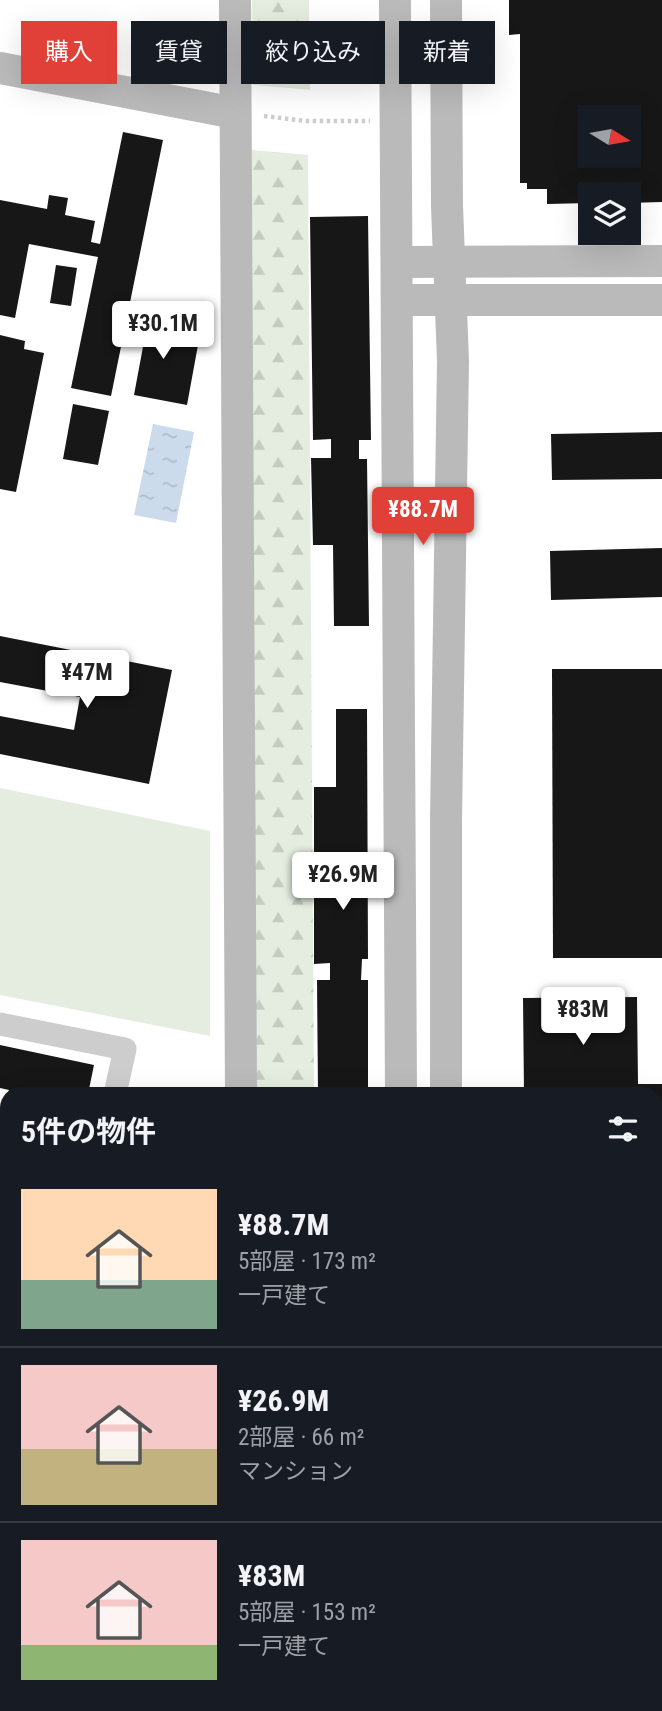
<!DOCTYPE html>
<html lang="ja">
<meta charset="utf-8">
<style>
body{margin:0;font-family:"Roboto Condensed","Noto Sans JP",sans-serif;background:#242831;color:#f1f3f6;height:100vh;display:flex;flex-direction:column;font-size:26px;white-space:nowrap}
*{box-sizing:border-box;margin:0}
p{font-size:23px;color:#9ea1a6}
.icon{flex:none;width:38px;height:38px;fill:none;stroke:currentColor;stroke-width:2;stroke-linecap:round;stroke-linejoin:round}
.map{position:relative;flex:1;overflow:hidden}
.panel{position:absolute;left:0px;top:1087px;width:663px;height:625px;display:flex;flex-direction:column;background:#171b24;border-radius:21px 21px 0 0;box-shadow:0 7px 28px #0002}
.panel>*{flex:none}
.banner{position:absolute;left:21px;top:21px;width:621px;height:63px;display:flex;gap:14px}
.needle{width:46px;rotate:101deg}
.tools{position:absolute;left:578px;top:105px;display:grid;gap:14px}
.tools a{display:grid;place-items:center;width:63px;height:63px;border-radius:0px;background:#171b24;box-shadow:0 7px 28px #0002;font-size:35px}
.price{position:absolute;translate:-50% -60px;padding:0 16px;border-radius:7px;background:#fff;color:#222;font-size:23px;line-height:46px;filter:drop-shadow(0 2px 4px #0008)}
.price::after{content:'';position:absolute;left:50%;top:42px;width:21px;height:16px;margin-left:-10px;background:inherit;clip-path:polygon(0 0,100% 0,50% 100%)}
.price.active{background:#e14038;color:#fff}
ul{padding:0;list-style:none}
li{display:flex;align-items:center;gap:21px;height:175px;padding:0 21px}
li+li{border-top:2px solid #363941}
li span{display:grid;place-items:center;flex:none;width:196px;height:140px;border-radius:0px;color:#555}
li>.icon{margin-inline-start:auto}
span .icon{width:84px;height:84px;fill:#fffc;stroke-width:1}
li b{font-size:30px}
h2{display:flex;justify-content:space-between;align-items:center;height:84px;padding:0 21px;font-size:30px}
.chip{padding:0 24px;border-radius:0px;background:#171b24;box-shadow:0 7px 28px #0002;font-size:24px;line-height:63px}
.chip.active{background:#e14038;color:#fff}
.map>svg:first-child{display:block}
.forest{fill:url(#forest-firs)}
.park{fill:#e4eddf}
.water{fill:url(#water-ripples)}
.building{fill:#171717;fill-rule:evenodd}
.lines{fill:none;stroke-linecap:round;stroke-linejoin:round}
.path{stroke:#cdcdcd;stroke-width:4.5;stroke-dasharray:3.5 3.5;stroke-linecap:butt}
.street{stroke:#cdcdcd;stroke-width:23}
.secondary{stroke:#bababa;stroke-width:32}
</style>
<div class="map">
<svg width="662" height="1711" viewBox="0 0 662 1711">
<defs>
<pattern id="forest-firs" width="22" height="20" patternUnits="userSpaceOnUse" patternTransform="scale(1.75)"><rect width="22" height="20" fill="#e4eddf"/><path d="M5 1l3.5 6h-7zM16 11l3.5 6h-7z" fill="#c4ccc0"/></pattern>
<pattern id="water-ripples" width="26" height="14" patternUnits="userSpaceOnUse" patternTransform="scale(1.75)"><rect width="26" height="14" fill="#cbdbec"/><path d="M2 4q2-2 4 0t4 0M15 11q2-2 4 0t4 0" fill="none" stroke="#afbccb"/></pattern>
</defs>
<rect width="100%" height="100%" fill="#fff"/>
<g class="forest">
<path d="M 252,0 L 309,0 L 310,90 L 253,85 Z"/>
<path d="M 252,150 L 308,155 L 314,1094 L 255,1094 Z"/>
</g>
<g class="park">
<path d="M 0,788 L 210,831 L 210,1036 L 0,995 Z"/>
<path d="M 7,1372 L 7,1569 L 0,1570 L 0,1373 Z"/>
<path d="M 7,1613 L 7,1704 L 215,1704 L 216,1711 L 0,1711 L 0,1614 Z"/>
</g>
<path class="water" d="M 153,424 L 194,432 L 176,523 L 134,515 Z"/>
<g class="building">
<path d="M 509,0 L 662,0 L 662,202 L 628,203 L 628,194 L 590,194 L 590,203 L 547,204 L 547,189 L 527,189 L 527,183 L 520,183 L 520,34 L 509,35 ZM 590,117 L 628,117 L 628,156 L 590,156 Z"/>
<path d="M 123,132 L 163,140 L 111,396 L 71,388 L 98,257 L 29,244 L 15,318 L 0,315 L 0,200 L 47,209 L 49,195 L 68,198 L 65,215 L 95,221 L 91,242 L 100,244 Z"/>
<path d="M 368,216 L 371,440 L 359,440 L 359,459 L 367,459 L 369,626 L 334,626 L 333,545 L 313,545 L 311,458 L 331,458 L 331,439 L 313,440 L 310,217 Z"/>
<path d="M 56,265 L 77,268 L 71,306 L 50,303 Z"/>
<path d="M 129,315 L 178,324 L 175,341 L 198,345 L 187,405 L 134,395 L 145,336 L 125,332 Z"/>
<path d="M 0,335 L 25,341 L 24,349 L 44,353 L 16,492 L 0,489 Z"/>
<path d="M 73,404 L 109,411 L 98,465 L 63,459 Z"/>
<path d="M 662,432 L 662,479 L 552,480 L 551,434 Z"/>
<path d="M 662,548 L 662,597 L 551,600 L 550,551 Z"/>
<path d="M 0,636 L 172,670 L 149,784 L 0,754 L 0,716 L 74,730 L 80,697 L 0,682 Z"/>
<path d="M 552,669 L 662,669 L 662,958 L 553,958 Z"/>
<path d="M 336,709 L 367,709 L 368,959 L 362,959 L 361,980 L 368,980 L 368,1094 L 318,1094 L 317,980 L 330,980 L 330,963 L 314,964 L 314,787 L 336,787 Z"/>
<path d="M 637,997 L 638,1084 L 662,1084 L 662,1105 L 656,1105 L 656,1094 L 524,1094 L 523,998 Z"/>
<path d="M 0,1045 L 94,1065 L 88,1094 L 8,1094 L 9,1090 L 0,1088 Z"/>
<path d="M 6,1106 L 7,1106 L 7,1158 L 0,1156 L 0,1122 L 2,1122 Z"/>
<path d="M 656,1446 L 662,1446 L 662,1711 L 519,1711 L 519,1704 L 656,1704 Z"/>
<rect x="277" y="1704" width="49" height="7"/>
</g>
<g class="lines">
<path class="path" d="M 264,116 L 306,121 L 370,121"/>
<path class="street" d="M 0,1024 L 125,1049 L 115,1094"/>
<g class="secondary">
<path d="M 235,0 L 241,1094"/>
<path d="M 395,0 L 401,1094"/>
<path d="M 446,0 L 447,206 L 453,361 L 446,821 L 446,1094"/>
<path d="M 0,68 L 235,113"/>
<path d="M 398,262 L 662,261"/>
<path d="M 398,300 L 662,300"/>
<path d="M 0,1281 L 7,1278"/>
<path d="M 656,1291 L 662,1291"/>
<path d="M 375,1711 L 375,1704"/>
<path d="M 443,1711 L 443,1704"/>
</g>
</g>
</svg>
<div class="tools">
<a><svg class="needle" viewBox="-14 -14 28 28"><path d="M0-13l5 13h-10z" fill="#e53935"/><path d="M0 13l5-13h-10z" fill="#9ea1a6"/></svg></a>
<a><svg class="icon" aria-label="layers" viewBox="0 0 24 24"><path d="M12 4l9 5-9 5-9-5zM3 14l9 5 9-5"/></svg></a>
</div>
<b class="price" style="left:163px;top:361px">¥30.1M</b>
<b class="price active" style="left:423px;top:547px">¥88.7M</b>
<b class="price" style="left:87px;top:710px">¥47M</b>
<b class="price" style="left:343px;top:912px">¥26.9M</b>
<b class="price" style="left:583px;top:1047px">¥83M</b>
<div class="banner">
<a class="chip active">購入</a>
<a class="chip">賃貸</a>
<a class="chip">絞り込み</a>
<a class="chip">新着</a>
</div>
<section class="panel">
<h2>5件の物件<svg class="icon" aria-label="filters" viewBox="0 0 24 24"><path d="M4 7h16M4 17h16"/><circle cx="9" cy="7" r="2"/><circle cx="15" cy="17" r="2"/></svg></h2>
<ul>
<li><span style="background:linear-gradient(#ffd9b3 65%,#7fa58c 0)"><svg class="icon" aria-label="home" viewBox="0 0 24 24"><path d="M3 11l9-7 9 7M6 9v11h12V9"/></svg></span><div><b>¥88.7M</b><p>5部屋 · 173 m²</p><p>一戸建て</p></div></li>
<li><span style="background:linear-gradient(#f6c9c9 60%,#c2b280 0)"><svg class="icon" aria-label="home" viewBox="0 0 24 24"><path d="M3 11l9-7 9 7M6 9v11h12V9"/></svg></span><div><b>¥26.9M</b><p>2部屋 · 66 m²</p><p>マンション</p></div></li>
<li><span style="background:linear-gradient(#f6c9c9 75%,#8fb573 0)"><svg class="icon" aria-label="home" viewBox="0 0 24 24"><path d="M3 11l9-7 9 7M6 9v11h12V9"/></svg></span><div><b>¥83M</b><p>5部屋 · 153 m²</p><p>一戸建て</p></div></li>
</ul>
</section>
</div>
